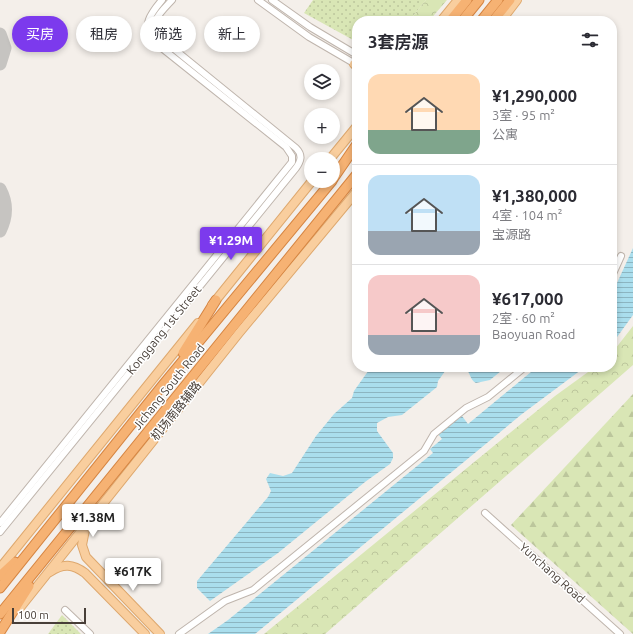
<!DOCTYPE html>
<html lang="zh">
<meta charset="utf-8">
<style>
body{margin:0;font-family:Ubuntu,"Noto Sans SC",sans-serif;background:#f2f2f3;color:#2b2b33;height:100vh;display:flex;flex-direction:column;font-size:15px;white-space:nowrap}
*{box-sizing:border-box;margin:0}
p{font-size:13px;color:#7c7c81}
.icon{flex:none;width:22px;height:22px;fill:none;stroke:currentColor;stroke-width:2;stroke-linecap:round;stroke-linejoin:round}
.map{position:relative;flex:1;overflow:hidden}
.drawer{position:absolute;left:352px;top:16px;width:265px;height:356px;display:flex;flex-direction:column;background:#fff;border-radius:16px;box-shadow:0 2px 6px #0003}
.drawer>*{flex:none}
.hud{position:absolute;left:12px;top:16px;width:280px;height:36px;display:flex;gap:8px}
.fabs{position:absolute;left:304px;top:64px;display:grid;gap:8px}
.fabs a{display:grid;place-items:center;width:36px;height:36px;border-radius:50%;background:#fff;box-shadow:0 2px 6px #0003;font-size:20px}
.scale{position:absolute;left:12px;bottom:10px;width:74px;box-sizing:border-box;padding-left:4px;border:2px solid #483f38;border-top:0;font-size:11px;line-height:14px;white-space:nowrap;color:#483f38;-webkit-text-stroke:3px #fff;paint-order:stroke}
.price{position:absolute;translate:-50% -34px;padding:0 9px;border-radius:4px;background:#fff;color:#222;font-size:13px;line-height:26px;filter:drop-shadow(0 1px 2px #0008)}
.price::after{content:'';position:absolute;left:50%;top:24px;width:12px;height:9px;margin-left:-6px;background:inherit;clip-path:polygon(0 0,100% 0,50% 100%)}
.price.selected{background:#7c3aed;color:#fff}
ul{padding:0;list-style:none}
li{display:flex;align-items:center;gap:12px;height:100px;padding:0 16px}
li+li{border-top:1px solid #e1e1e2}
li span{display:grid;place-items:center;flex:none;width:112px;height:80px;border-radius:12px;color:#555}
li>.icon{margin-inline-start:auto}
span .icon{width:48px;height:48px;fill:#fffc;stroke-width:1}
li b{font-size:17px}
h2{display:flex;justify-content:space-between;align-items:center;height:48px;padding:0 16px;font-size:17px}
.chip{padding:0 14px;border-radius:18px;background:#fff;box-shadow:0 2px 6px #0003;font-size:14px;line-height:36px}
.chip.selected{background:#7c3aed;color:#fff}
.map>svg:first-child{display:block}
.grass{fill:url(#grass-dots)}
.forest{fill:url(#forest-firs)}
.park{fill:url(#park-crowns)}
.water{fill:url(#water-rules)}
.lines{fill:none;stroke-linecap:round;stroke-linejoin:round}
.taxiway{stroke:#c6c4c1;stroke-width:13}
.minor-casing{stroke:#bfb5ad;stroke-width:8}
.major-casing{stroke:#dea86e;stroke-width:10}
.highway-casing{stroke:#d68542;stroke-width:11}
.minor{stroke:#fff;stroke-width:6}
.major{stroke:#f9ce9e;stroke-width:8}
.highway{stroke:#f6b273;stroke-width:9}
.labels{text-anchor:middle;stroke-width:3;stroke-linejoin:round;paint-order:stroke}
.street-label{font-size:12px;fill:#483f38;stroke:#fff}
</style>
<div class="map">
<svg width="633" height="634" viewBox="0 0 633 634">
<defs>
<pattern id="grass-dots" width="8" height="8" patternUnits="userSpaceOnUse"><rect width="8" height="8" fill="#d9e6b5"/><path d="M2 2h.1M6 6h.1" fill="none" stroke="#bcc69c" stroke-width="1.8" stroke-linecap="round"/></pattern>
<pattern id="forest-firs" width="22" height="20" patternUnits="userSpaceOnUse"><rect width="22" height="20" fill="#d9e6b5"/><path d="M5 1l3.5 6h-7zM16 11l3.5 6h-7z" fill="#bcc69c"/></pattern>
<pattern id="park-crowns" width="20" height="18" patternUnits="userSpaceOnUse"><rect width="20" height="18" fill="#d9e6b5"/><path d="M2 6a3 3 0 1 1 6 0M12 15a3 3 0 1 1 6 0" fill="none" stroke="#bcc69c"/></pattern>
<pattern id="water-rules" width="6" height="5" patternUnits="userSpaceOnUse"><rect width="6" height="5" fill="#aadeed"/><path d="M0 2.5h6" fill="none" stroke="#8cb5c1"/></pattern>
</defs>
<rect width="100%" height="100%" fill="#f4efea"/>
<g class="grass">
<path d="M 313,0 L 426,0 L 409,21 L 357,21 L 357,41 L 355,41 L 304,13 Z"/>
<path d="M 62,615 L 81,634 L 48,634 Z"/>
</g>
<path class="forest" d="M 633,394 L 633,634 L 511,525 Z"/>
<g class="park">
<path d="M 426,0 L 447,0 L 429,21 L 409,21 Z"/>
<path d="M 633,326 L 633,365 L 325,634 L 264,634 L 555,396 L 595,367 L 612,367 L 612,353 Z"/>
</g>
<g class="water">
<path d="M 633,248 L 633,315 L 612,344 L 612,294 Z"/>
<path d="M 371,367 L 448,367 L 438,381 L 437,387 L 402,415 L 388,417 L 377,423 L 377,431 L 393,453 L 393,458 L 390,464 L 365,482 L 278,553 L 210,601 L 197,588 L 197,581 L 268,497 L 271,491 L 266,479 L 270,473 L 283,476 L 292,473 L 316,436 L 334,414 L 352,398 L 354,391 Z"/>
<path d="M 465,367 L 506,367 L 490,380 L 476,383 C 470,380 470,372 465,367 Z"/>
<path d="M 537,367 L 585,367 L 522,414 L 255,634 L 208,634 L 228,620 L 433,453 L 430,449 L 442,439 L 438,434 L 462,416 L 468,424 Z"/>
</g>
<g class="lines">
<g class="taxiway">
<path d="M 0,34 L 5,48 L 0,64"/>
<path d="M 0,189 C 7,202 7,217 0,231"/>
</g>
<defs>
<g id="minor">
<path d="M 258,0 L 309,37 L 357,65"/>
<path d="M 272,0 L 310,27 L 357,55"/>
<path d="M 612,276 L 621,256"/>
<path d="M 485,513 L 620,634"/>
<path d="M 0,523 L 292,162 L 292,156 L 286,147 L 153,41 C 141,26 151,13 162,0"/>
<path d="M 0,532 L 296,168 C 301,161 303,155 296,148 L 158,36 C 149,21 162,11 172,0"/>
<path d="M 65,610 L 90,634"/>
<path d="M 179,634 L 225,601 L 253,590 L 424,451 L 434,434 L 466,408 L 488,397 L 525,367"/>
</g>
<g id="major">
<path d="M 441,21 L 458,0"/>
<path d="M 501,21 L 517,0"/>
<path d="M 354,64 L 357,67"/>
<path d="M 330,159 L 357,126"/>
<path d="M 212,305 L 312,181"/>
<path d="M 86,525 L 82,545 L 86,557 L 160,634"/>
<path d="M 0,568 L 198,323"/>
<path d="M 50,572 C 63,563 73,564 85,573 L 145,634"/>
<path d="M 19,609 L 239,333 L 357,191"/>
</g>
<g id="highway">
<path d="M 450,21 L 467,0"/>
<path d="M 462,21 L 479,0"/>
<path d="M 481,21 L 498,0"/>
<path d="M 493,21 L 510,0"/>
<path d="M 333,179 L 357,144"/>
<path d="M 183,353 L 216,300"/>
<path d="M 0,576 L 15,562"/>
<path d="M 0,588 L 162,386 L 332,181"/>
<path d="M 0,614 L 357,174"/>
<path d="M 0,632 L 29,586"/>
</g>
</defs>
<use href="#minor" class="minor-casing"/>
<use href="#major" class="major-casing"/>
<use href="#highway" class="highway-casing"/>
<use href="#minor" class="minor"/>
<use href="#major" class="major"/>
<use href="#highway" class="highway"/>
</g>
<g class="labels">
<g class="street-label">
<text transform="translate(164 330) rotate(-51)" y="4">Konggang 1st Street</text>
<text transform="translate(169 387) rotate(-51)" y="4">Jichang South Road</text>
<text transform="translate(176 411) rotate(-51)" y="4">机场南路辅路</text>
<text transform="translate(552 573) rotate(42)" y="4">Yunchang Road</text>
</g>
</g>
</svg>
<div class="fabs">
<a><svg class="icon" aria-label="layers" viewBox="0 0 24 24"><path d="M12 4l9 5-9 5-9-5zM3 14l9 5 9-5"/></svg></a>
<a>+</a>
<a>−</a>
</div>
<div class="scale">100 m</div>
<b class="price selected" style="left:231px;top:261px">¥1.29M</b>
<b class="price" style="left:93px;top:538px">¥1.38M</b>
<b class="price" style="left:133px;top:592px">¥617K</b>
<div class="hud">
<a class="chip selected">买房</a>
<a class="chip">租房</a>
<a class="chip">筛选</a>
<a class="chip">新上</a>
</div>
<section class="drawer">
<h2>3套房源<svg class="icon" aria-label="filters" viewBox="0 0 24 24"><path d="M4 7h16M4 17h16"/><circle cx="9" cy="7" r="2"/><circle cx="15" cy="17" r="2"/></svg></h2>
<ul>
<li><span style="background:linear-gradient(#ffd9b3 70%,#7fa58c 0)"><svg class="icon" aria-label="home" viewBox="0 0 24 24"><path d="M3 11l9-7 9 7M6 9v11h12V9"/></svg></span><div><b>¥1,290,000</b><p>3室 · 95 m²</p><p>公寓</p></div></li>
<li><span style="background:linear-gradient(#bfe0f5 70%,#9aa5b1 0)"><svg class="icon" aria-label="home" viewBox="0 0 24 24"><path d="M3 11l9-7 9 7M6 9v11h12V9"/></svg></span><div><b>¥1,380,000</b><p>4室 · 104 m²</p><p>宝源路</p></div></li>
<li><span style="background:linear-gradient(#f6c9c9 75%,#9aa5b1 0)"><svg class="icon" aria-label="home" viewBox="0 0 24 24"><path d="M3 11l9-7 9 7M6 9v11h12V9"/></svg></span><div><b>¥617,000</b><p>2室 · 60 m²</p><p>Baoyuan Road</p></div></li>
</ul>
</section>
</div>
